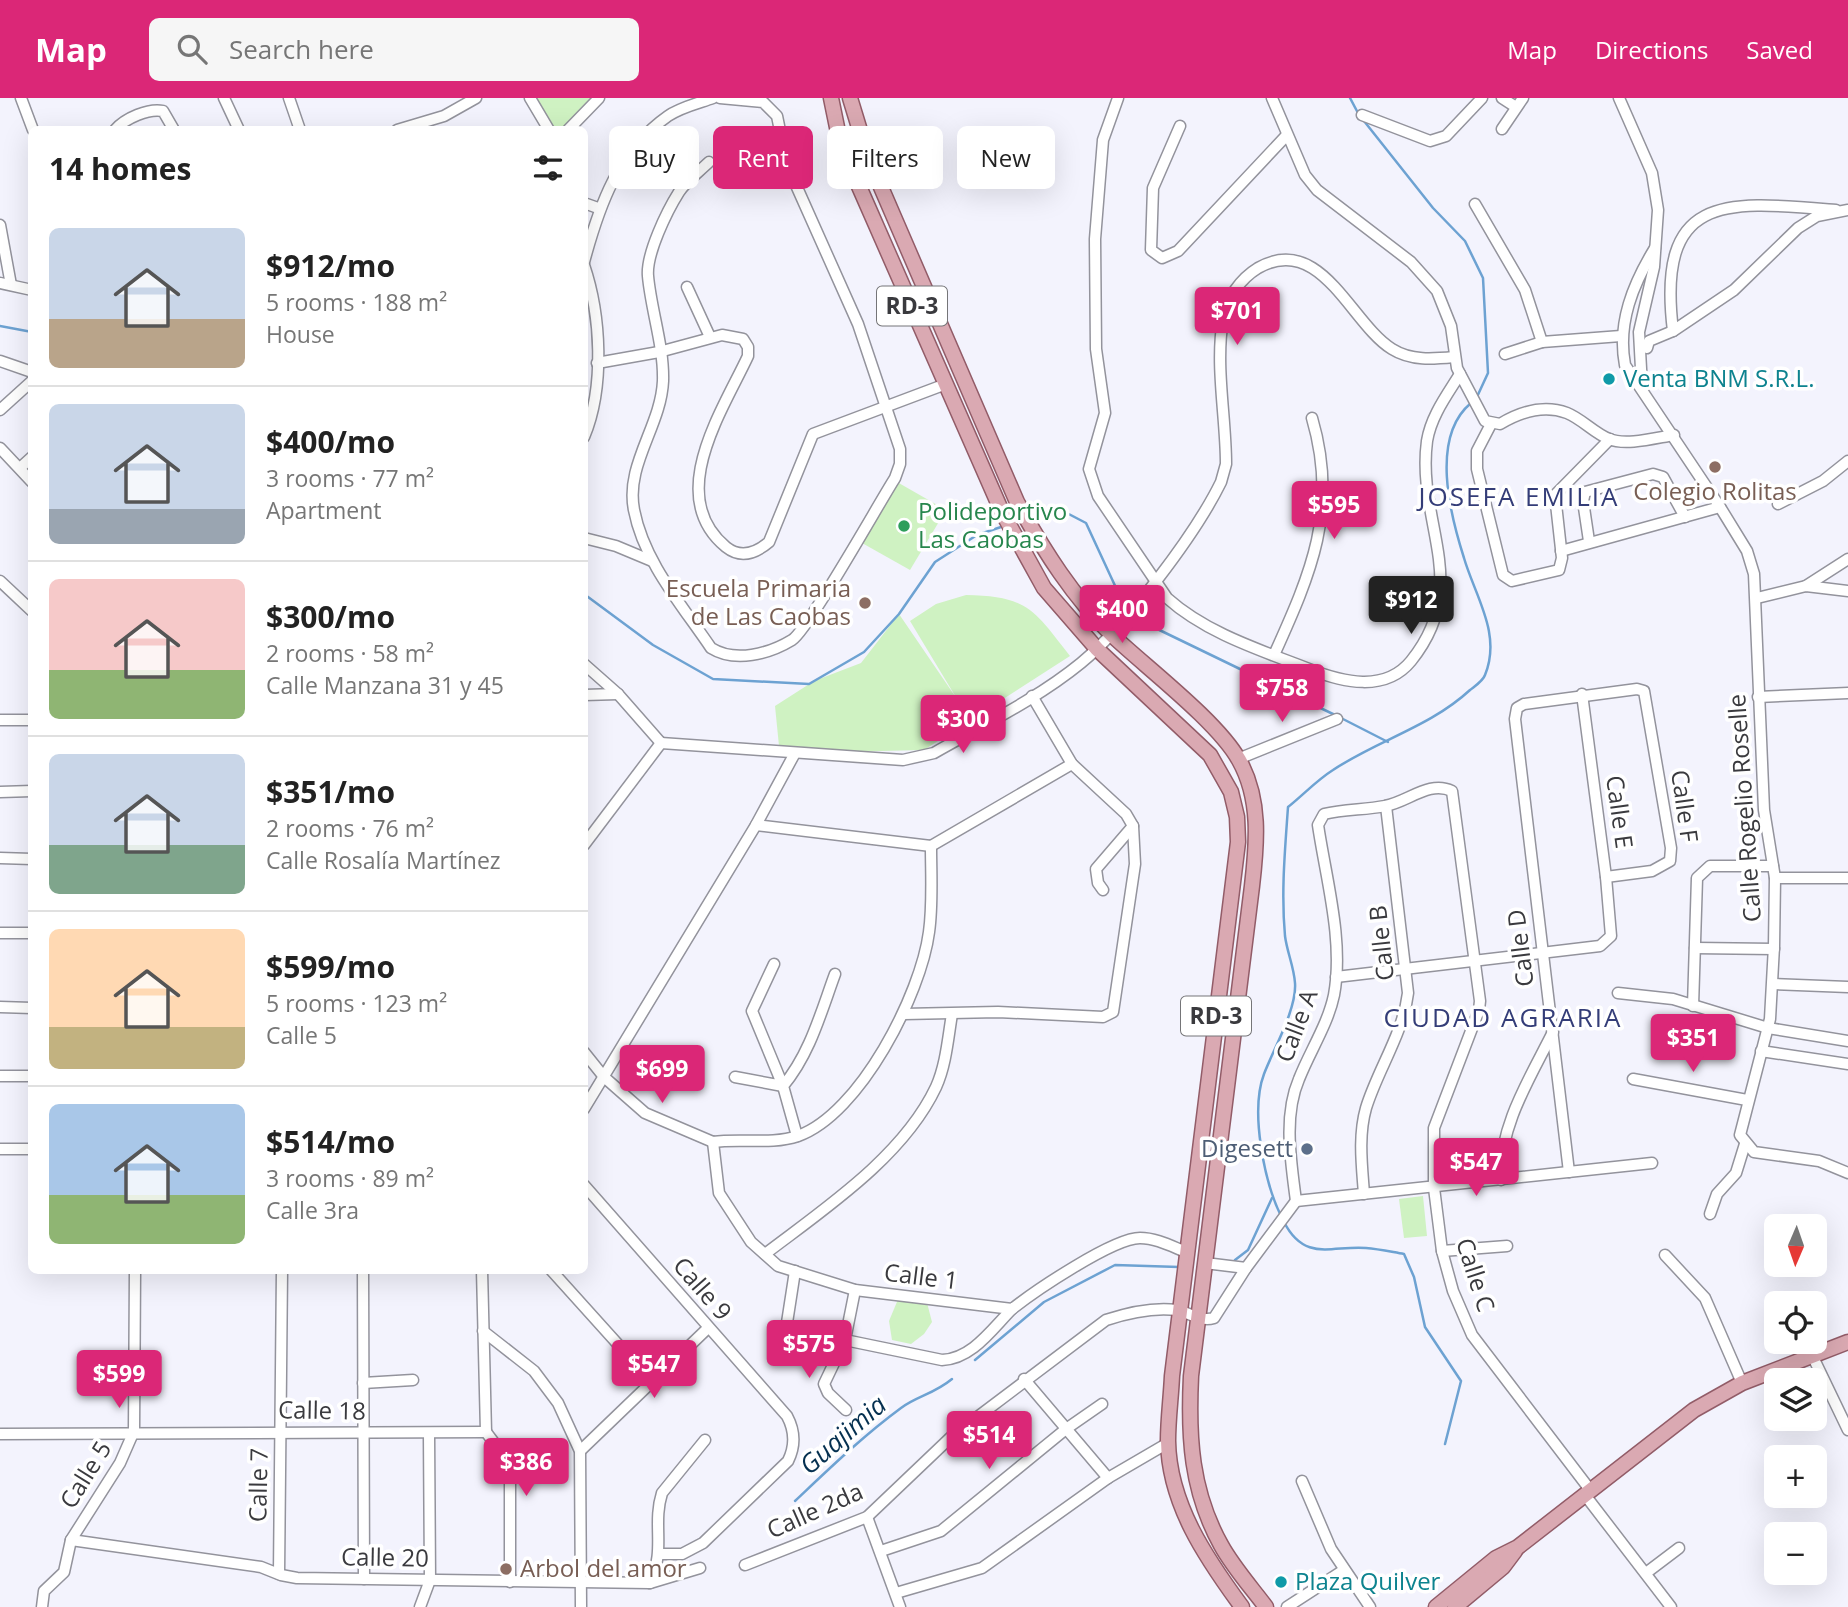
<!DOCTYPE html>
<meta charset="utf-8">
<style>
body{margin:0;font-family:"Open Sans",sans-serif;background:#f6f6f6;color:#222;height:100vh;display:flex;flex-direction:column;font-size:26px;white-space:nowrap}
*{box-sizing:border-box;margin:0}
p{font-size:23px;color:#767676}
.icon{flex:none;width:38px;height:38px;fill:none;stroke:currentColor;stroke-width:2;stroke-linecap:round;stroke-linejoin:round}
.map{position:relative;flex:1;overflow:hidden}
.drawer{position:absolute;left:28px;top:28px;width:560px;height:1148px;display:flex;flex-direction:column;background:#fff;border-radius:10px;box-shadow:0 7px 28px #0002}
.drawer>*{flex:none}
.guide{position:absolute;left:609px;top:28px;width:665px;height:63px;display:flex;gap:14px}
.needle{width:46px;rotate:182deg}
.buttons{position:absolute;left:1764px;top:1116px;display:grid;gap:14px}
.buttons a{display:grid;place-items:center;width:63px;height:63px;border-radius:10px;background:#fff;box-shadow:0 7px 28px #0002;font-size:35px}
.price{position:absolute;translate:-50% -60px;padding:0 16px;border-radius:7px;background:#db2777;color:#fff;font-size:23px;line-height:46px;filter:drop-shadow(0 2px 4px #0008)}
.price::after{content:'';position:absolute;left:50%;top:42px;width:21px;height:16px;margin-left:-10px;background:inherit;clip-path:polygon(0 0,100% 0,50% 100%)}
.price.current{background:#222;color:#fff}
ul{padding:0;list-style:none}
li{display:flex;align-items:center;gap:21px;height:175px;padding:0 21px}
li+li{border-top:2px solid #e0e0e0}
li span{display:grid;place-items:center;flex:none;width:196px;height:140px;border-radius:10px;color:#555}
li>.icon{margin-inline-start:auto}
span .icon{width:84px;height:84px;fill:#fffc;stroke-width:1}
li b{font-size:30px}
h2{display:flex;justify-content:space-between;align-items:center;height:84px;padding:0 21px;font-size:30px}
.tag{padding:0 24px;border-radius:10px;background:#fff;box-shadow:0 7px 28px #0002;font-size:24px;line-height:63px}
.tag.current{background:#db2777;color:#fff}
header{display:flex;align-items:center;gap:42px;box-sizing:border-box;height:98px;padding:0 35px;background:#db2777;color:#fff}
header strong{font-size:33px}
nav{display:flex;gap:38px;margin-inline-start:auto;font-size:24px}
.search{width:490px;height:63px;background:#f6f6f6;display:flex;align-items:center;gap:18px;box-sizing:border-box;padding:0 24px;border-radius:10px;color:#767676;font-size:26px}
.map>svg:first-child{display:block}
.green{fill:#cff2c2}
.lines{fill:none;stroke-linecap:round;stroke-linejoin:round}
.stream{stroke:#6da2d2;stroke-width:2.5}
.minor-casing{stroke:#93939c;stroke-width:13}
.major-casing{stroke:#925c68;stroke-width:17}
.minor{stroke:#fff;stroke-width:10}
.major{stroke:#daa9b2;stroke-width:14}
.culture-dot{fill:#0f9aa8;stroke:#fff;stroke-width:2.5}
.education-dot{fill:#8d6e63;stroke:#fff;stroke-width:2.5}
.leisure-dot{fill:#2e9e5b;stroke:#fff;stroke-width:2.5}
.service-dot{fill:#5c6f8a;stroke:#fff;stroke-width:2.5}
.labels{text-anchor:middle;stroke-width:7;stroke-linejoin:round;paint-order:stroke}
.shield{fill:#fff;stroke:#757578;stroke-width:2}
.shield-label{font-size:23px;font-weight:bold;fill:#3a3a3e}
.culture-label{font-size:24px;fill:#0d838f;stroke:#fff;text-anchor:start}
.education-label{font-size:24px;fill:#785e54;stroke:#fff}
.leisure-label{font-size:24px;fill:#27864d;stroke:#fff;text-anchor:start}
.street-label{font-size:24px;fill:#3a3a3e;stroke:#fff}
.service-label{font-size:24px;fill:#4e5e75;stroke:#fff;text-anchor:end}
.neighbourhood-label{font-size:26px;letter-spacing:2px;fill:#343d78;stroke:#fff}
.water-label{font-size:26px;font-style:italic;fill:#053050;stroke:#fff}
</style>
<header>
<strong>Map</strong>
<div class="search"><svg class="icon" aria-label="search" viewBox="0 0 24 24"><circle cx="10" cy="10" r="6"/><path d="M15 15l6 6"/></svg>Search here</div>
<nav><a>Map</a><a>Directions</a><a>Saved</a></nav>
</header>
<div class="map">
<svg width="1848" height="1509" viewBox="0 0 1848 1509">
<rect width="100%" height="100%" fill="#f3f3fd"/>
<g class="green">
<path d="M 534,0 L 594,0 L 561,32 L 553,31 Z"/>
<path d="M 897,384 L 946,412 L 910,472 L 862,445 Z"/>
<path d="M 966,497 C 1028,498 1034,512 1070,558 L 924,652 L 795,655 L 779,648 L 775,608 L 814,583 L 861,565 L 899,516 L 957,601 L 910,523 L 936,506 Z"/>
<path d="M 1423,1098 L 1427,1138 L 1404,1140 L 1399,1101 Z"/>
<path d="M 899,1199 L 926,1201 L 932,1224 L 924,1236 L 911,1246 L 892,1242 L 889,1223 Z"/>
</g>
<g class="lines">
<g class="stream">
<path d="M 1350,0 L 1358,15"/>
<path d="M 1364,23 L 1433,110 L 1465,143 L 1483,180 L 1488,275 L 1476,301"/>
<path d="M 0,228 L 32,234"/>
<path d="M 1030,420 L 1059,411 L 1086,425 L 1117,492 L 1132,509"/>
<path d="M 584,496 L 653,547 L 713,581 L 809,586 L 864,554 L 899,516 L 935,464 L 977,437 L 1004,428"/>
<path d="M 1137,514 L 1147,526 L 1335,617"/>
<path d="M 1341,620 L 1388,644"/>
<path d="M 1281,1118 C 1264,1083 1250,1013 1264,976 C 1273,952 1297,911 1295,885 C 1294,869 1287,854 1285,838 C 1281,794 1285,752 1288,709 C 1303,697 1317,682 1333,672 C 1378,642 1430,629 1470,592 C 1475,588 1483,583 1485,577 C 1502,536 1475,498 1464,460 C 1450,416 1430,339 1471,305"/>
<path d="M 1284,1124 C 1305,1165 1333,1147 1366,1150 C 1379,1151 1392,1154 1404,1156 L 1414,1179 L 1425,1229 L 1461,1283 L 1445,1346"/>
<path d="M 1235,1162 L 1248,1152 L 1272,1100"/>
<path d="M 975,1262 L 1044,1204 L 1115,1167 L 1179,1169"/>
<path d="M 795,1403 C 830,1370 863,1338 901,1310 C 917,1298 934,1296 952,1281"/>
</g>
<defs>
<g id="minor">
<path d="M 21,0 L 33,32"/>
<path d="M 224,0 L 239,32"/>
<path d="M 289,0 L 300,32"/>
<path d="M 530,0 L 549,32"/>
<path d="M 1118,0 L 1103,42 L 1095,141 L 1096,251 L 1105,315 L 1089,371 L 1098,398 L 1167,500 C 1206,535 1260,552 1309,571 C 1342,584 1385,595 1411,563 C 1473,486 1416,425 1427,343 C 1431,318 1447,297 1460,276"/>
<path d="M 1272,0 L 1305,77 L 1317,92 L 1411,164 L 1437,193 L 1451,228 L 1457,270 L 1485,323 L 1500,326 C 1520,314 1543,306 1567,315 C 1582,321 1594,335 1609,341 C 1626,348 1655,340 1674,337"/>
<path d="M 1502,0 L 1516,9"/>
<path d="M 1619,0 L 1652,75 L 1658,112 L 1654,169 L 1639,234 L 1642,289"/>
<path d="M 1362,17 L 1430,43 L 1446,38 L 1482,0"/>
<path d="M 1180,28 L 1153,90 L 1151,152 L 1162,160 L 1178,153 L 1286,38"/>
<path d="M 1502,31 L 1523,0"/>
<path d="M 115,32 C 125,20 149,10 163,13 L 174,32"/>
<path d="M 397,32 L 444,18 L 476,0"/>
<path d="M 568,32 L 599,0"/>
<path d="M 709,64 C 700,73 686,83 679,94 C 667,113 646,156 648,178 C 651,212 664,248 663,283 C 661,328 625,367 634,412 C 644,464 682,507 711,550 C 735,565 769,556 792,542 C 808,532 879,405 895,380 L 900,366 L 900,351 L 858,226 L 787,67 L 777,18 L 763,4 L 720,0"/>
<path d="M 584,105 L 598,110"/>
<path d="M 1475,106 L 1525,192 L 1542,244 L 1621,238"/>
<path d="M 0,127 L 11,187"/>
<path d="M 1655,150 C 1633,186 1617,225 1625,267 L 1720,409 L 1747,453 L 1754,476 L 1764,712 L 1775,780 L 1774,848 L 1770,921 L 1740,1037 L 1754,1054 L 1819,1063 L 1848,1075"/>
<path d="M 584,164 C 599,108 618,53 668,18 C 681,9 699,5 713,0"/>
<path d="M 584,167 C 601,217 605,289 584,339"/>
<path d="M 0,185 L 32,192"/>
<path d="M 687,189 L 710,239"/>
<path d="M 1673,233 C 1656,94 1726,103 1836,112"/>
<path d="M 1647,250 L 1649,243 L 1673,233 L 1734,192 L 1798,130 L 1817,118 L 1848,112"/>
<path d="M 1505,256 L 1542,244"/>
<path d="M 0,263 L 32,274"/>
<path d="M 597,265 L 659,254 L 722,237 L 743,241 L 748,249 L 748,258 C 723,312 664,398 726,449 C 741,461 756,455 769,444 L 813,336 L 946,286"/>
<path d="M 0,312 L 32,283"/>
<path d="M 1491,326 L 1477,353 L 1477,371 L 1503,477 L 1512,483 L 1559,472 L 1562,460 L 1555,397 L 1610,341"/>
<path d="M 0,350 L 32,384"/>
<path d="M 20,370 L 32,359"/>
<path d="M 1778,406 L 1823,383 L 1848,363"/>
<path d="M 584,440 L 616,448 L 652,463"/>
<path d="M 1589,443 L 1583,403 L 1585,394 L 1653,376 L 1663,379 L 1685,419"/>
<path d="M 1561,453 L 1720,409"/>
<path d="M 0,483 L 32,513"/>
<path d="M 1806,488 L 1848,461"/>
<path d="M 1757,500 L 1806,488 L 1848,493"/>
<path d="M 1274,557 C 1311,475 1339,412 1312,320"/>
<path d="M 584,566 L 618,596 L 661,645"/>
<path d="M 584,597 L 618,596"/>
<path d="M 1758,599 L 1848,595"/>
<path d="M 0,622 L 32,622"/>
<path d="M 661,645 L 903,662 L 934,655 C 983,627 1037,601 1081,565 C 1126,528 1195,437 1221,384 L 1226,366 C 1226,319 1215,268 1223,221 C 1227,200 1240,181 1258,170 C 1321,134 1351,226 1392,251 C 1411,263 1433,261 1454,259"/>
<path d="M 1238,661 L 1337,621"/>
<path d="M 0,694 L 32,693"/>
<path d="M 756,727 L 931,748"/>
<path d="M 584,747 L 661,645"/>
<path d="M 931,748 L 1072,666"/>
<path d="M 0,760 L 32,761"/>
<path d="M 1775,780 L 1848,780"/>
<path d="M 1103,792 L 1098,785 L 1096,771 L 1133,728"/>
<path d="M 0,835 L 32,835"/>
<path d="M 1695,850 L 1774,851"/>
<path d="M 1336,879 L 1600,848 L 1611,838 L 1606,779 L 1582,596"/>
<path d="M 1773,886 L 1848,889"/>
<path d="M 1618,895 L 1673,901 L 1768,930 L 1848,943"/>
<path d="M 1693,908 L 1697,780 L 1710,768 L 1773,768"/>
<path d="M 0,909 L 32,910"/>
<path d="M 904,916 L 998,914 L 1103,919 L 1113,914 L 1135,766 L 1133,728 L 1126,716 L 1072,666 L 1032,598"/>
<path d="M 1761,953 L 1848,966"/>
<path d="M 584,954 L 604,979 L 645,1015 L 713,1044"/>
<path d="M 0,978 L 32,978"/>
<path d="M 735,979 L 783,988 L 752,913 L 774,866"/>
<path d="M 1633,981 L 1747,1002"/>
<path d="M 584,1011 L 756,727 L 795,655"/>
<path d="M 797,1038 L 783,988 C 810,956 821,914 835,876"/>
<path d="M 713,1044 L 719,1095 L 751,1144 L 778,1168 L 855,1192 L 1012,1211 C 1035,1193 1113,1140 1140,1140 C 1156,1140 1171,1148 1186,1154"/>
<path d="M 713,1044 C 741,1040 771,1047 798,1038 C 860,1016 921,896 929,834 C 933,806 931,776 931,748"/>
<path d="M 0,1051 L 32,1051"/>
<path d="M 1569,1074 L 1515,621 L 1517,610 L 1524,606 L 1637,591 L 1644,593 L 1671,750 L 1670,763 L 1652,773 L 1606,779"/>
<path d="M 1501,1082 C 1498,1030 1530,980 1553,934"/>
<path d="M 584,1087 L 787,1318 C 795,1333 796,1347 788,1363 L 703,1445 L 682,1456 L 660,1456"/>
<path d="M 1364,1096 C 1362,1068 1358,1038 1366,1010 C 1378,971 1403,936 1408,895 L 1386,708"/>
<path d="M 1296,1103 C 1291,1064 1283,1018 1299,981 C 1310,953 1328,926 1334,897 C 1344,843 1326,781 1318,727 L 1324,716 C 1344,711 1365,712 1385,708 C 1408,704 1429,682 1452,693 L 1480,903 L 1479,912 L 1434,1030 L 1434,1090 L 1442,1153 L 1453,1193 L 1472,1237 L 1591,1393"/>
<path d="M 1296,1103 L 1652,1065"/>
<path d="M 1710,1116 L 1717,1096 L 1736,1075 L 1745,1046"/>
<path d="M 1442,1153 L 1507,1148"/>
<path d="M 765,1156 C 824,1111 903,1059 936,989 C 946,967 948,940 952,916"/>
<path d="M 1665,1157 L 1705,1200 L 1742,1285"/>
<path d="M 1205,1165 L 1246,1170"/>
<path d="M 363,1172 L 364,1481"/>
<path d="M 482,1172 L 486,1334"/>
<path d="M 551,1172 L 651,1283"/>
<path d="M 483,1233 L 534,1273 L 558,1305 L 580,1353 L 581,1509"/>
<path d="M 845,1242 L 942,1262 C 972,1261 992,1231 1012,1211"/>
<path d="M 784,1244 L 795,1173"/>
<path d="M 1812,1257 L 1848,1332"/>
<path d="M 1024,1281 L 1108,1380"/>
<path d="M 363,1285 L 413,1282"/>
<path d="M 846,1312 L 828,1295 L 824,1286 L 845,1242 L 855,1192"/>
<path d="M 486,1334 L 501,1354 L 510,1382 L 510,1484"/>
<path d="M 0,1336 L 486,1334"/>
<path d="M 580,1353 L 708,1230"/>
<path d="M 1302,1383 L 1331,1451 L 1370,1509"/>
<path d="M 1585,1397 L 1671,1509"/>
<path d="M 867,1419 L 900,1509"/>
<path d="M 71,1442 L 261,1469 L 281,1477 L 297,1480 L 650,1485 L 700,1470"/>
<path d="M 881,1453 L 941,1433 L 1066,1331 L 1102,1306"/>
<path d="M 745,1467 L 867,1419 L 951,1339 L 1106,1222 C 1127,1215 1154,1209 1177,1212 C 1191,1215 1200,1224 1214,1220 L 1246,1170 L 1296,1103"/>
<path d="M 1646,1475 L 1679,1450"/>
<path d="M 279,1476 L 282,1172"/>
<path d="M 650,1485 C 666,1451 652,1427 662,1395 L 705,1342"/>
<path d="M 896,1495 L 982,1470 L 1108,1380 L 1168,1345"/>
<path d="M 42,1509 L 44,1493 L 64,1474 L 71,1442 L 120,1365 L 134,1333 L 135,1172"/>
<path d="M 420,1509 L 430,1482 L 429,1336"/>
<path d="M 1287,1509 L 1344,1472"/>
</g>
<g id="major">
<path d="M 831,0 L 839,39 L 854,77 L 1002,414 L 1044,490 L 1097,551 L 1210,657 L 1231,694 L 1237,719 L 1238,744 L 1172,1278 C 1171,1300 1168,1321 1168,1343 C 1169,1406 1206,1460 1242,1509"/>
<path d="M 850,0 L 868,59 L 1017,404 C 1044,453 1073,499 1113,538 C 1147,570 1218,624 1239,662 C 1261,701 1257,745 1252,788 L 1191,1278 C 1188,1339 1191,1393 1221,1447 C 1233,1469 1251,1489 1266,1509"/>
<path d="M 1436,1509 L 1496,1460 L 1518,1449 L 1694,1312 L 1742,1285 L 1848,1244"/>
<path d="M 1455,1509 L 1503,1469 L 1515,1453"/>
</g>
</defs>
<use href="#minor" class="minor-casing"/>
<use href="#major" class="major-casing"/>
<use href="#minor" class="minor"/>
<use href="#major" class="major"/>
</g>
<g class="culture-dot">
<circle cx="1609" cy="281" r="7"/>
<circle cx="1281" cy="1484" r="7"/>
</g>
<g class="education-dot">
<circle cx="1715" cy="369" r="7"/>
<circle cx="865" cy="505" r="7"/>
<circle cx="506" cy="1471" r="7"/>
</g>
<circle class="leisure-dot" cx="904" cy="428" r="7"/>
<circle class="service-dot" cx="1307" cy="1051" r="7"/>
<g class="labels">
<g class="shield">
<rect x="877" y="188.5" width="70" height="39" rx="5"/>
<rect x="1181" y="898.5" width="70" height="39" rx="5"/>
</g>
<g class="shield-label">
<text x="912" y="216">RD-3</text>
<text x="1216" y="926">RD-3</text>
</g>
<g class="culture-label">
<text x="1623" y="289">Venta BNM S.R.L.</text>
<text x="1295" y="1492">Plaza Quilver</text>
</g>
<g class="education-label">
<text x="1715" y="402">Colegio Rolitas</text>
<text x="851" y="499" text-anchor="end">Escuela Primaria<tspan x="851" dy="28">de Las Caobas</tspan></text>
<text x="520" y="1479" text-anchor="start">Arbol del amor</text>
</g>
<g class="leisure-label">
<text x="918" y="422">Polideportivo<tspan x="918" dy="28">Las Caobas</tspan></text>
</g>
<g class="street-label">
<text transform="translate(1684 708) rotate(82)" y="8">Calle F</text>
<text transform="translate(1745 710) rotate(-94)" y="8">Calle Rogelio Roselle</text>
<text transform="translate(1619 714) rotate(82)" y="8">Calle E</text>
<text transform="translate(1382 845) rotate(-96)" y="8">Calle B</text>
<text transform="translate(1521 850) rotate(-97)" y="8">Calle D</text>
<text transform="translate(1297 928) rotate(-69)" y="8">Calle A</text>
<text transform="translate(1475 1177) rotate(72)" y="8">Calle C</text>
<text transform="translate(921 1179) rotate(7)" y="8">Calle 1</text>
<text transform="translate(702 1191) rotate(49)" y="8">Calle 9</text>
<text transform="translate(322 1313) rotate(1)" y="8">Calle 18</text>
<text transform="translate(86 1377) rotate(-58)" y="8">Calle 5</text>
<text transform="translate(259 1387) rotate(-89)" y="8">Calle 7</text>
<text transform="translate(815 1413) rotate(-24)" y="8">Calle 2da</text>
<text transform="translate(385 1460) rotate(1)" y="8">Calle 20</text>
</g>
<g class="service-label">
<text x="1293" y="1059">Digesett</text>
</g>
<g class="neighbourhood-label">
<text x="1519" y="408">JOSEFA EMILIA</text>
<text x="1503" y="929">CIUDAD AGRARIA</text>
</g>
<g class="water-label">
<text transform="translate(843 1337) rotate(-41)" y="9">Guajimia</text>
</g>
</g>
</svg>
<div class="buttons">
<a><svg class="needle" viewBox="-14 -14 28 28"><path d="M0-13l5 13h-10z" fill="#e53935"/><path d="M0 13l5-13h-10z" fill="#767676"/></svg></a>
<a><svg class="icon" aria-label="locate" viewBox="0 0 24 24"><circle cx="12" cy="12" r="6"/><path d="M12 2v4M12 18v4M2 12h4M18 12h4"/></svg></a>
<a><svg class="icon" aria-label="layers" viewBox="0 0 24 24"><path d="M12 4l9 5-9 5-9-5zM3 14l9 5 9-5"/></svg></a>
<a>+</a>
<a>−</a>
</div>
<b class="price" style="left:1237px;top:249px">$701</b>
<b class="price" style="left:1334px;top:443px">$595</b>
<b class="price current" style="left:1411px;top:538px">$912</b>
<b class="price" style="left:1122px;top:547px">$400</b>
<b class="price" style="left:1282px;top:626px">$758</b>
<b class="price" style="left:963px;top:657px">$300</b>
<b class="price" style="left:1693px;top:976px">$351</b>
<b class="price" style="left:662px;top:1007px">$699</b>
<b class="price" style="left:1476px;top:1100px">$547</b>
<b class="price" style="left:809px;top:1282px">$575</b>
<b class="price" style="left:654px;top:1302px">$547</b>
<b class="price" style="left:119px;top:1312px">$599</b>
<b class="price" style="left:989px;top:1373px">$514</b>
<b class="price" style="left:526px;top:1400px">$386</b>
<div class="guide">
<a class="tag">Buy</a>
<a class="tag current">Rent</a>
<a class="tag">Filters</a>
<a class="tag">New</a>
</div>
<section class="drawer">
<h2>14 homes<svg class="icon" aria-label="filters" viewBox="0 0 24 24"><path d="M4 7h16M4 17h16"/><circle cx="9" cy="7" r="2"/><circle cx="15" cy="17" r="2"/></svg></h2>
<ul>
<li><span style="background:linear-gradient(#c9d6e8 65%,#b9a48a 0)"><svg class="icon" aria-label="home" viewBox="0 0 24 24"><path d="M3 11l9-7 9 7M6 9v11h12V9"/></svg></span><div><b>$912/mo</b><p>5 rooms · 188 m²</p><p>House</p></div></li>
<li><span style="background:linear-gradient(#c9d6e8 75%,#9aa5b1 0)"><svg class="icon" aria-label="home" viewBox="0 0 24 24"><path d="M3 11l9-7 9 7M6 9v11h12V9"/></svg></span><div><b>$400/mo</b><p>3 rooms · 77 m²</p><p>Apartment</p></div></li>
<li><span style="background:linear-gradient(#f6c9c9 65%,#8fb573 0)"><svg class="icon" aria-label="home" viewBox="0 0 24 24"><path d="M3 11l9-7 9 7M6 9v11h12V9"/></svg></span><div><b>$300/mo</b><p>2 rooms · 58 m²</p><p>Calle Manzana 31 y 45</p></div></li>
<li><span style="background:linear-gradient(#c9d6e8 65%,#7fa58c 0)"><svg class="icon" aria-label="home" viewBox="0 0 24 24"><path d="M3 11l9-7 9 7M6 9v11h12V9"/></svg></span><div><b>$351/mo</b><p>2 rooms · 76 m²</p><p>Calle Rosalía Martínez</p></div></li>
<li><span style="background:linear-gradient(#ffd9b3 70%,#c2b280 0)"><svg class="icon" aria-label="home" viewBox="0 0 24 24"><path d="M3 11l9-7 9 7M6 9v11h12V9"/></svg></span><div><b>$599/mo</b><p>5 rooms · 123 m²</p><p>Calle 5</p></div></li>
<li><span style="background:linear-gradient(#a9c7e8 65%,#8fb573 0)"><svg class="icon" aria-label="home" viewBox="0 0 24 24"><path d="M3 11l9-7 9 7M6 9v11h12V9"/></svg></span><div><b>$514/mo</b><p>3 rooms · 89 m²</p><p>Calle 3ra</p></div></li>
</ul>
</section>
</div>
